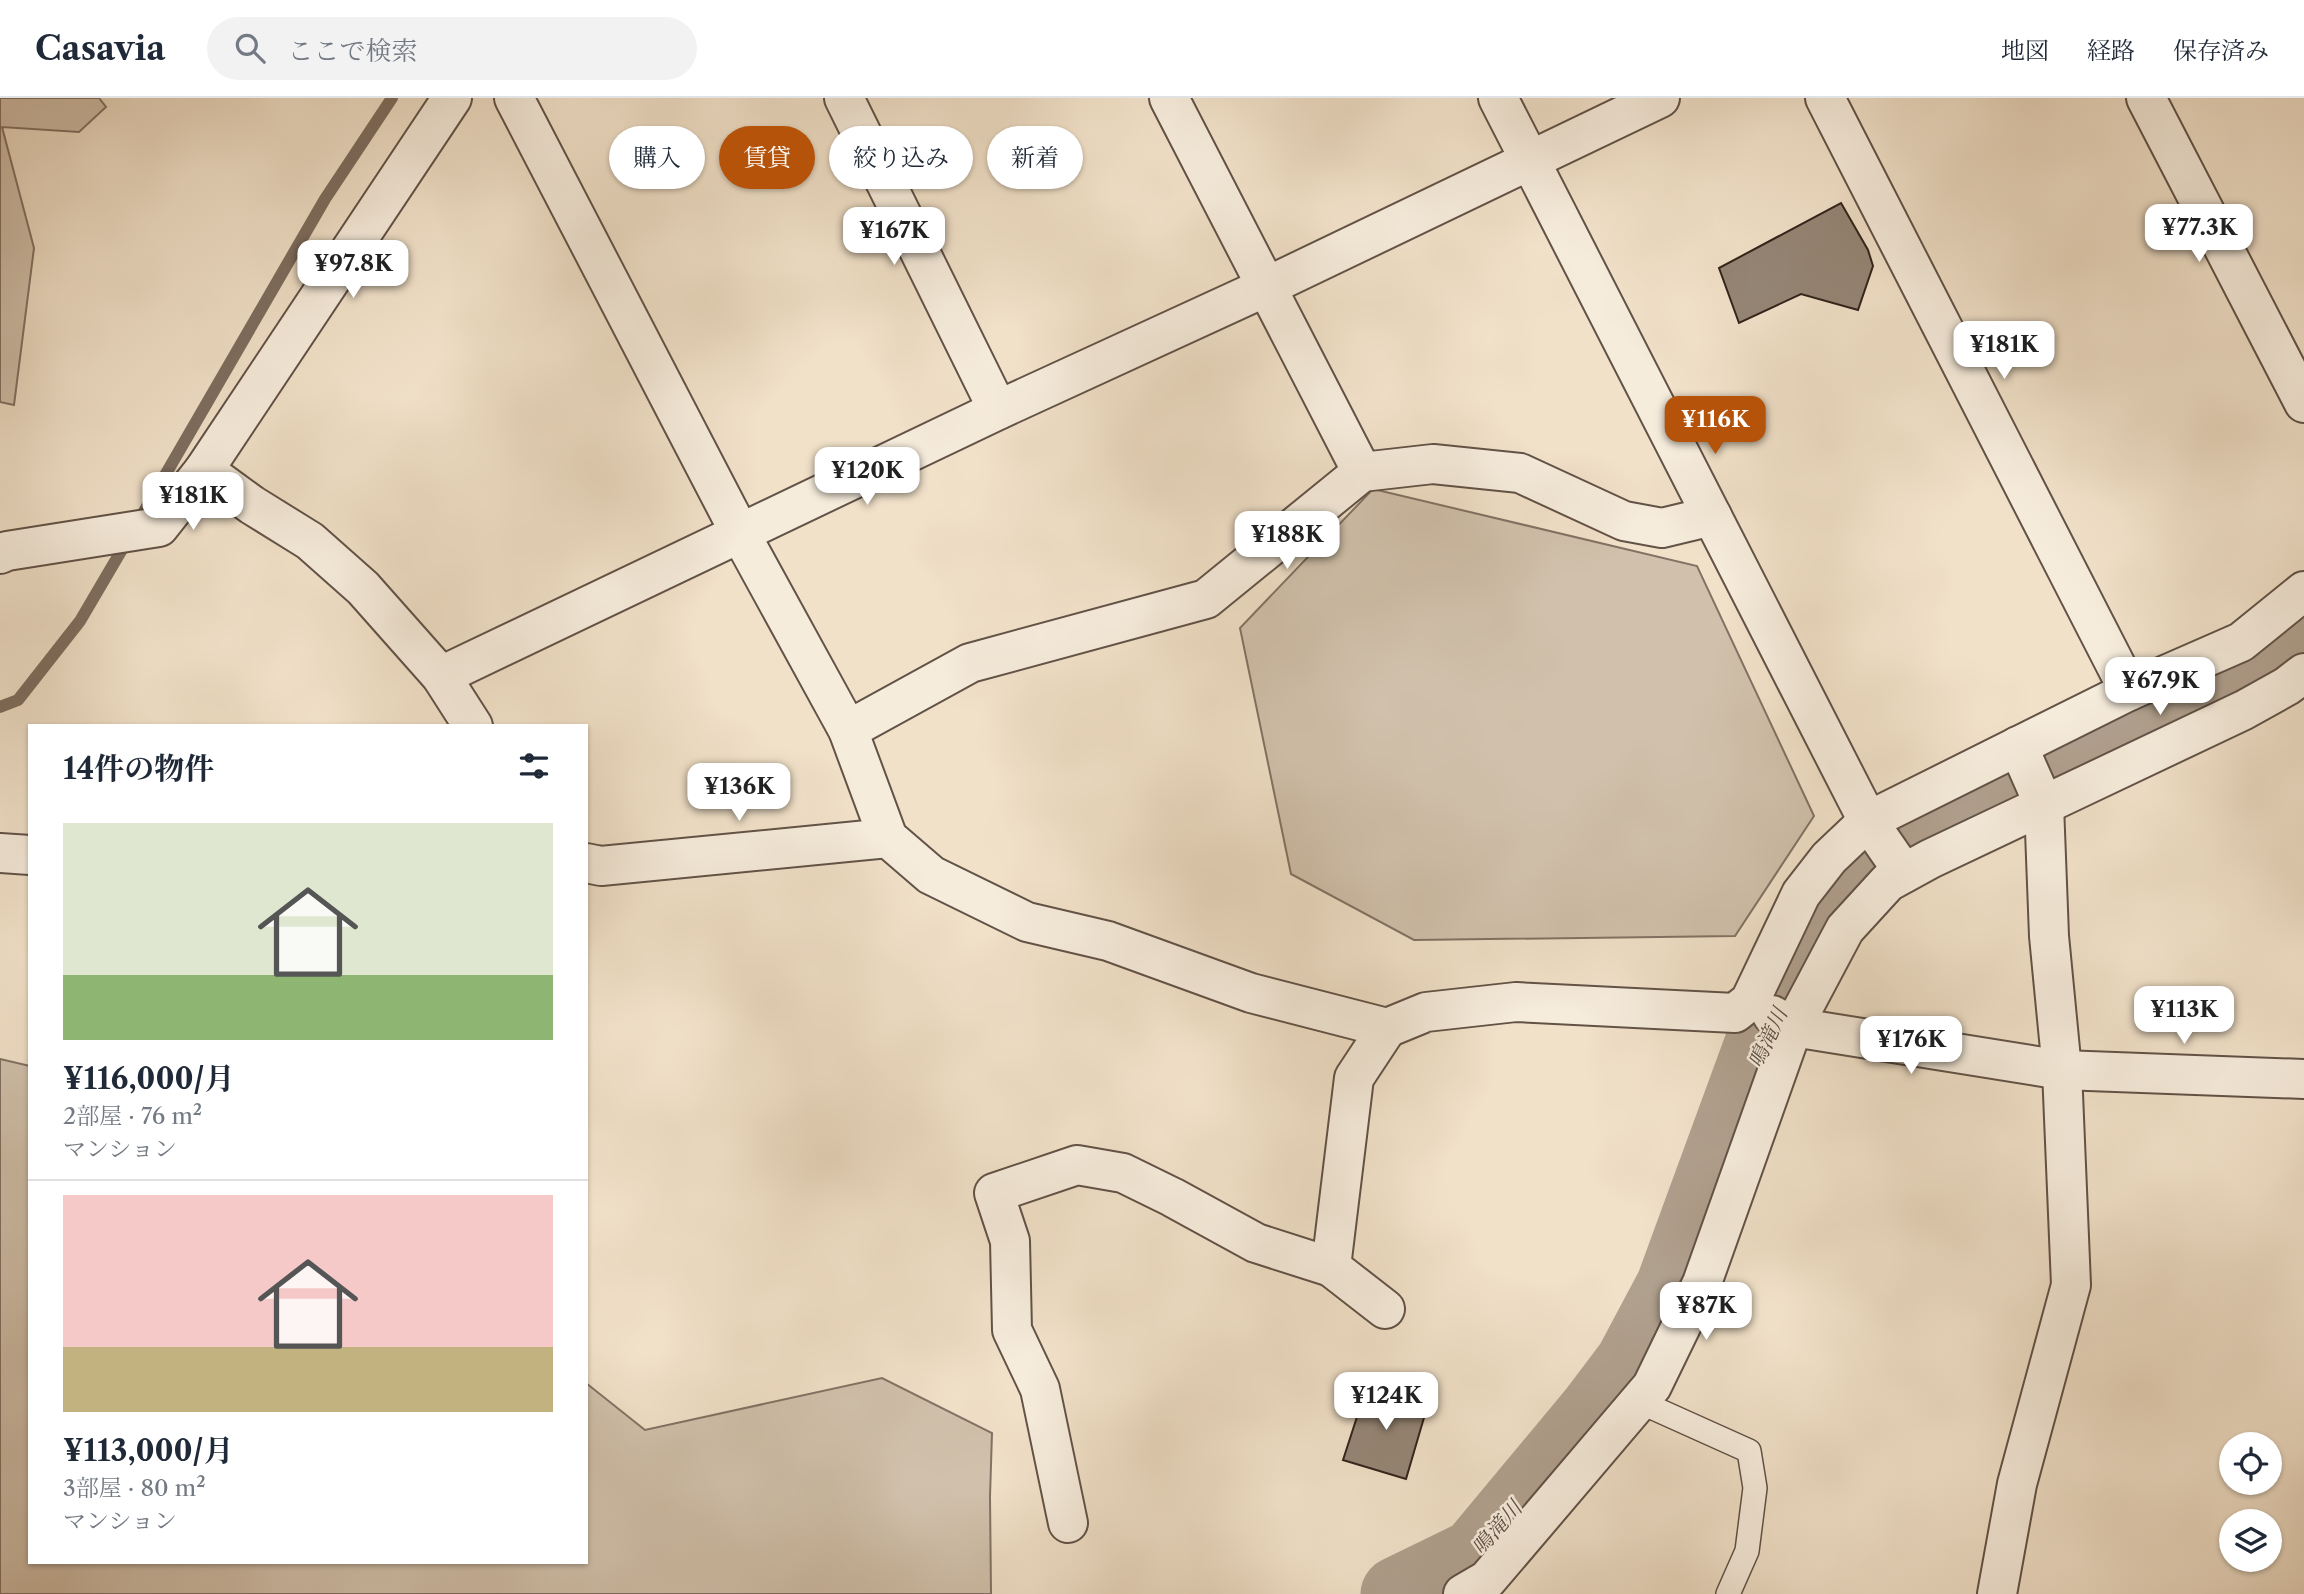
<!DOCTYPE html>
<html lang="ja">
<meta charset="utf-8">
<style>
body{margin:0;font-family:"Libre Caslon Text","Noto Serif JP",serif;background:#f2f2f3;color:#1f2937;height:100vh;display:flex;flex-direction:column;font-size:26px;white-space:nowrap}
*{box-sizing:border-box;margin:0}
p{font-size:23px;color:#747a83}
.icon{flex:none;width:38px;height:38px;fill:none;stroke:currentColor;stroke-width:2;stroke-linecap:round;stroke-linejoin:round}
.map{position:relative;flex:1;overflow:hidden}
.drawer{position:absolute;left:28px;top:626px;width:560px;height:840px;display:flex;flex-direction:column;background:#fff;border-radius:0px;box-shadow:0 2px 5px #0004}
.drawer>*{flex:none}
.top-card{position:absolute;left:609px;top:28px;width:665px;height:63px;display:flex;gap:14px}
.tools{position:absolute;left:2219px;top:1334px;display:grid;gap:14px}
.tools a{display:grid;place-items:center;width:63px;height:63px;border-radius:50%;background:#fff;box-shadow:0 2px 5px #0004;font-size:35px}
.price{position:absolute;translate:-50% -60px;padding:0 16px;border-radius:14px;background:#fff;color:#222;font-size:23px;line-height:46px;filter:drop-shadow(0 2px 4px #0008)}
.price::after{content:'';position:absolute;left:50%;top:42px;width:21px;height:16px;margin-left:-10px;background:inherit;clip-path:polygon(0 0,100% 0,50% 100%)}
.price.active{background:#b45309;color:#fff}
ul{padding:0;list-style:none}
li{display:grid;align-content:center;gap:14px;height:371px;padding:0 35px}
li+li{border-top:2px solid #e0e1e3}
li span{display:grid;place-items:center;height:217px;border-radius:0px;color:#555}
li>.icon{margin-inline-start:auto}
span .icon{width:126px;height:126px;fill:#fffc;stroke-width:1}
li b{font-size:30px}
h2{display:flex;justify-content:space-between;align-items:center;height:84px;padding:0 35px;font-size:30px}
.chip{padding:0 24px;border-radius:32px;background:#fff;box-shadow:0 2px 5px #0004;font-size:24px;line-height:63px}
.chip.active{background:#b45309;color:#fff}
header{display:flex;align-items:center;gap:42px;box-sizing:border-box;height:98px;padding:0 35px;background:#fff;border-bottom:2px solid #e0e1e3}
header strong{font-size:33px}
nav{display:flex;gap:38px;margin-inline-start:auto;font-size:24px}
.search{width:490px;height:63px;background:#f2f2f3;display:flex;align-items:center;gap:18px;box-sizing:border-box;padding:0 24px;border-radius:38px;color:#747a83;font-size:26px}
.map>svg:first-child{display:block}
.green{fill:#d1c1ac;stroke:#827264;stroke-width:2}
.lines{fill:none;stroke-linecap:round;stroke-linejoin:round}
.stream{stroke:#7e6e60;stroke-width:12}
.river{stroke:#b0a08e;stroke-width:75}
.building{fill:#958676;stroke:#32231c;stroke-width:2}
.lane-casing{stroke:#625247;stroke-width:26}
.street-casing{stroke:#625247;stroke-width:42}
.lane{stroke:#f6ecdc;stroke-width:23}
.street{stroke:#f6ecdc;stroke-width:38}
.labels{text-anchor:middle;stroke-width:5;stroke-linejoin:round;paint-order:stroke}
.water-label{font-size:21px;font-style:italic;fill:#5e4f44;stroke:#f6ecdc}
</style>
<header>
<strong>Casavia</strong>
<div class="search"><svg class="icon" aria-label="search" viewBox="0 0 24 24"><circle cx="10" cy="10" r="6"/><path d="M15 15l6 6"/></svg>ここで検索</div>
<nav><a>地図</a><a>経路</a><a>保存済み</a></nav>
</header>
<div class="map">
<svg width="2304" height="1496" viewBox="0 0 2304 1496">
<rect width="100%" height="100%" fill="#f1e1c9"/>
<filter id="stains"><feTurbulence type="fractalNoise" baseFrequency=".00286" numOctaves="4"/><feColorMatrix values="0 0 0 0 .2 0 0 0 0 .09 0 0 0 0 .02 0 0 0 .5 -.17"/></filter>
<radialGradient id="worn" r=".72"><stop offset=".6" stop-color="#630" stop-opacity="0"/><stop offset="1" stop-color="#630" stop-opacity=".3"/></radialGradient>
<g class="green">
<path d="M 0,0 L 99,0 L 106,9 L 79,34 L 2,29 L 34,150 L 14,307 L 0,304 Z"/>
<path d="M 1373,391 L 1697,468 L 1814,718 L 1735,838 L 1414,842 L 1291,776 L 1240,530 Z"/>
<path d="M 0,961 L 30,968 L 30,1465 L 586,1465 L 586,1285 L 645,1332 L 882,1280 L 992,1335 L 990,1399 L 991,1496 L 0,1496 Z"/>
</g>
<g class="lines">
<g class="stream">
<path d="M 138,424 L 325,101 L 392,0"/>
<path d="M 0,609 L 18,602 L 80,523 L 127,443"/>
</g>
<path class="river" d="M 1398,1496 L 1476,1458 L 1595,1315 L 1632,1266 L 1673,1189 L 1764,941 L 1826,824 L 1846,796 L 1873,772 L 1925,739 L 2049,675 L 2233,594 L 2275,569 L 2304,545"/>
</g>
<g class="building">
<path d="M 1841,105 L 1868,152 L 1873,168 L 1858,212 L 1801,196 L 1739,225 L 1719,170 Z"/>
<path d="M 1367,1288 L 1428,1306 L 1406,1381 L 1343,1362 Z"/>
</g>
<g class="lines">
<defs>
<path id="lane" d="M 1640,1304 L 1749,1353 L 1755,1390 L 1747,1453 L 1728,1496"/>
<g id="street">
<path d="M 514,0 L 741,437 L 848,632 L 888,740 L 931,777 L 1027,824 L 1108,843 L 1251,895 L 1387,930 L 1426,914 L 1516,904 L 1735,915 L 1750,903 L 1801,796 L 1829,760 L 1868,723 L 2129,593 L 2241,544 L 2304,493"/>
<path d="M 844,0 L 998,312"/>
<path d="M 1169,0 L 1362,374"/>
<path d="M 1498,0 L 1868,723 L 1904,775"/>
<path d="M 1825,0 L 2129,593"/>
<path d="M 2146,0 L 2304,305"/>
<path d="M 204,372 L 252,407 L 310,443 L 363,490 L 441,578 L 473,628"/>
<path d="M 0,456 L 7,453 L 159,429 L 204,372 L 452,0"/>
<path d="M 441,578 L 998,312 L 1268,188 L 1660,0"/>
<path d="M 848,632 L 970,565 L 1206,501 L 1362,374 L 1433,366 L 1520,375 L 1624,423 L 1662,430 L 1712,418"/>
<path d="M 0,755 L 30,757"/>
<path d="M 586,765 L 601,768 L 888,740"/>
<path d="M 1772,917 L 1793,929 L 2062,972 L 2304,981"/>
<path d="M 1331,1169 L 1354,980 L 1387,930"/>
<path d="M 1068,1425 L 1040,1291 L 1012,1232 L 1010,1143 L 994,1095 L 1077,1067 L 1123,1075 L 1172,1099 L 1256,1145 L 1331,1169 L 1385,1211"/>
<path d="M 1463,1496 L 1487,1482 L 1652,1288 L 1702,1185 L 1793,929 L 1845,831 L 1888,784 L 1930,761 L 2244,612 L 2287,588 L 2304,575"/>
<path d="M 1997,1496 L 2017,1386 L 2071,1187 L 2062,972 L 2049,838 L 2044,707 L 2018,648"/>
</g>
</defs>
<use href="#lane" class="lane-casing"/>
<use href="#street" class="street-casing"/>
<use href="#lane" class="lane"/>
<use href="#street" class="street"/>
</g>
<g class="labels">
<g class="water-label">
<text transform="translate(1768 940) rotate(-65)" y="7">鳴滝川</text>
<text transform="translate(1497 1430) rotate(-49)" y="7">鳴滝川</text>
</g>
</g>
<rect width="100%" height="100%" filter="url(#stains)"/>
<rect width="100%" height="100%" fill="url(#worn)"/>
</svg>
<div class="tools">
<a><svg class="icon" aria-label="locate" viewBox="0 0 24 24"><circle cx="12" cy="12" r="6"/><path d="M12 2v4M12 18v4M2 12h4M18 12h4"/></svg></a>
<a><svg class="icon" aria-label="layers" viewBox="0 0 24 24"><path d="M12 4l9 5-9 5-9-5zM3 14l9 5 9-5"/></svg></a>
</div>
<b class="price" style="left:2199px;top:166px">¥77.3K</b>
<b class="price" style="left:894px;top:169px">¥167K</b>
<b class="price" style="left:353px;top:202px">¥97.8K</b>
<b class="price" style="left:2004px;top:283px">¥181K</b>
<b class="price active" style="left:1715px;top:358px">¥116K</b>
<b class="price" style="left:867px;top:409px">¥120K</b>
<b class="price" style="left:193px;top:434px">¥181K</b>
<b class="price" style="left:1287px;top:473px">¥188K</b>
<b class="price" style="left:2160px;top:619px">¥67.9K</b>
<b class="price" style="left:739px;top:725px">¥136K</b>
<b class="price" style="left:2184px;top:948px">¥113K</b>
<b class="price" style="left:1911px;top:978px">¥176K</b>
<b class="price" style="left:1706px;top:1244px">¥87K</b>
<b class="price" style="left:1386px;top:1334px">¥124K</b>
<div class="top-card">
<a class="chip">購入</a>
<a class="chip active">賃貸</a>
<a class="chip">絞り込み</a>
<a class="chip">新着</a>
</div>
<section class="drawer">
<h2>14件の物件<svg class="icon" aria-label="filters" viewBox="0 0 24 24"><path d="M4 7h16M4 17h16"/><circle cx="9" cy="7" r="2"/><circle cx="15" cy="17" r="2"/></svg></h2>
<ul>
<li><span style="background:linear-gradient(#dfe7d0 70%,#8fb573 0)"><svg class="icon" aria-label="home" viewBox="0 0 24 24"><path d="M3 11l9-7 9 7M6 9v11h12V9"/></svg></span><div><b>¥116,000/月</b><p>2部屋 · 76 m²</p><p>マンション</p></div></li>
<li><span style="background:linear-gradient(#f6c9c9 70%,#c2b280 0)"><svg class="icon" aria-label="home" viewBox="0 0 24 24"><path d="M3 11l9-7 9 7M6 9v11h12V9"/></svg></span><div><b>¥113,000/月</b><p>3部屋 · 80 m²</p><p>マンション</p></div></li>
</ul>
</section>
</div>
